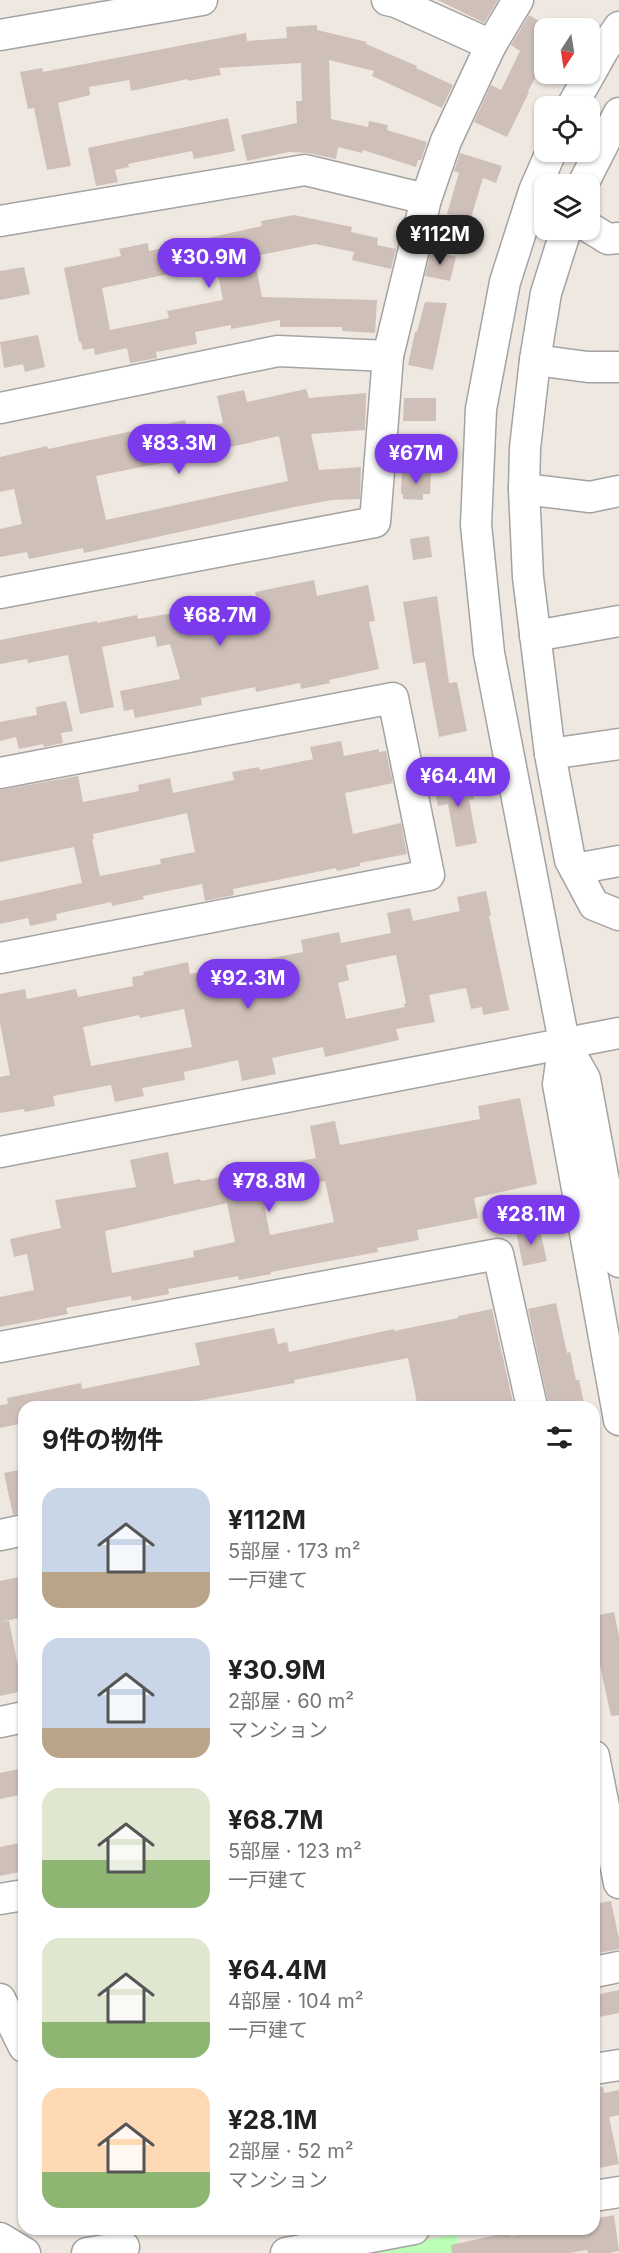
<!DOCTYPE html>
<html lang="ja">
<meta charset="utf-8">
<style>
body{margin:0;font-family:Inter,"Noto Sans JP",sans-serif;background:#f2f2f2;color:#222;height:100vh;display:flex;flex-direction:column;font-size:22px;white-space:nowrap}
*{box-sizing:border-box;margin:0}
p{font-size:20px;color:#767676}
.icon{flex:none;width:33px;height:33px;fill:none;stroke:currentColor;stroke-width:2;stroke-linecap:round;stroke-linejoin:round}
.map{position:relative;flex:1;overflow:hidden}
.drawer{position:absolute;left:18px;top:1401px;width:582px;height:834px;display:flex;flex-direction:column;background:#fff;border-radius:18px;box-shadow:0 2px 4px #0004}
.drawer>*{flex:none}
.needle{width:39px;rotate:192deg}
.controls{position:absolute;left:534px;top:18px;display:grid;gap:12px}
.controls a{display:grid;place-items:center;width:66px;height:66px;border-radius:12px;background:#fff;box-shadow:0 2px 4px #0004;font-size:30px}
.price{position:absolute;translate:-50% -51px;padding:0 14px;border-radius:21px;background:#7c3aed;color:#fff;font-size:20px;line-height:39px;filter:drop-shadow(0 2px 3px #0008)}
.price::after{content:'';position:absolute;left:50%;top:36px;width:18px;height:14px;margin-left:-9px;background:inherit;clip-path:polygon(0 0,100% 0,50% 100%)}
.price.selected{background:#222;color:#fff}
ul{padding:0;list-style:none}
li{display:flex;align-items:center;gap:18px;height:150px;padding:0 24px}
li span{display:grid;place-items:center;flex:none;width:168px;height:120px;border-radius:18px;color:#555}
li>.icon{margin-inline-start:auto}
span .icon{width:72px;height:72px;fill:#fffc;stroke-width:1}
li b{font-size:26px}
h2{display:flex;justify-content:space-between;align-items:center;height:72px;padding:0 24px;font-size:26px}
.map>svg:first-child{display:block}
.park{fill:#bcffb7}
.building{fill:#cfbfb9;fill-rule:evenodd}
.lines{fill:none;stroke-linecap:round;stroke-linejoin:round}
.minor-casing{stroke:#a3a3a3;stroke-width:33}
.minor{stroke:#fff;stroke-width:30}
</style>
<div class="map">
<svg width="619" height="2253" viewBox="0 0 619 2253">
<rect width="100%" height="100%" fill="#efe8e0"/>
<path class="park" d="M 456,2234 L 460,2253 L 377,2253 L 376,2250 Z"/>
<g class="building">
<path d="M 438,0 L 498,0 L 484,23 Z"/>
<path d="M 529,15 L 544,24 L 544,62 L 528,91 L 529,92 L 507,137 L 474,122 L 491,85 L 501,90 L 520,51 L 511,45 Z"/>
<path d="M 317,25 L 317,30 L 367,42 L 366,44 L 417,66 L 416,68 L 453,85 L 442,108 L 372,76 L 374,71 L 329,60 L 331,119 L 368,127 L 369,121 L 388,125 L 387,130 L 427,142 L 421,160 L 418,160 L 416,167 L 363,150 L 362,153 L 338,147 L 336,159 L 309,153 L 289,152 L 247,161 L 241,135 L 297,123 L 296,101 L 302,101 L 301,63 L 219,68 L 221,75 L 188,81 L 188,79 L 131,91 L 129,80 L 89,87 L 90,95 L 58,103 L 71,166 L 47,170 L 34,108 L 28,109 L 20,72 L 42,68 L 43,72 L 246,33 L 247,41 L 287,38 L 286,27 Z"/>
<path d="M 228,118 L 235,151 L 194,159 L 192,151 L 128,164 L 129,167 L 115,170 L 118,182 L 96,186 L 88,148 Z"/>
<path d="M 460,153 L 502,166 L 496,183 L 483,178 L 470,221 L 447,214 L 459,173 L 454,171 Z"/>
<path d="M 294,215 L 352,227 L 351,232 L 378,238 L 377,245 L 396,249 L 391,269 L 352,260 L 354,252 L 315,244 L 260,255 L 261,261 L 255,262 L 262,297 L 377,300 L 375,333 L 342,331 L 342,327 L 280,327 L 280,320 L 231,329 L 231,325 L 195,332 L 197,344 L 156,352 L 157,358 L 130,363 L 127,348 L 95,355 L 94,348 L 83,350 L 81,342 L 79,342 L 64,268 L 121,256 L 119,249 L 148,243 L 149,251 L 262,226 L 261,221 ZM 216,264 L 223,300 L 167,311 L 169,318 L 110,330 L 102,288 Z"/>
<path d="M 431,250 L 456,257 L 450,281 L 425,276 Z"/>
<path d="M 24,267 L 30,294 L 0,300 L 0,271 Z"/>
<path d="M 425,302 L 447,303 L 433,370 L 408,365 L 415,332 L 417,332 Z"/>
<path d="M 38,335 L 45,367 L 25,372 L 23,364 L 4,368 L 0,342 Z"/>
<path d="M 306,389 L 309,398 L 366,393 L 365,430 L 311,434 L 319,470 L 361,467 L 360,499 L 332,500 L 294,507 L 84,553 L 83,548 L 29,559 L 27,552 L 0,557 L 0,529 L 22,524 L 14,489 L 0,492 L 0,457 L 47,446 L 48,449 L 185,420 L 188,431 L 223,423 L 217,396 L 244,390 L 247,402 ZM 279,436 L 288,481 L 106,520 L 96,476 L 213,453 L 212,451 Z"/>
<path d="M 404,398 L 436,398 L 436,421 L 403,421 Z"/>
<path d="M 402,472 L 431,473 L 430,494 L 423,494 L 423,500 L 403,499 L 403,494 L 401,494 Z"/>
<path d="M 429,536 L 432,557 L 413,560 L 410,539 Z"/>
<path d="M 314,580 L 317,596 L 368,585 L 375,621 L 369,622 L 379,669 L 329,680 L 330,683 L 301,689 L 300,683 L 256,692 L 255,687 L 201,698 L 202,705 L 135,718 L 133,709 L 124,711 L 120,691 L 180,679 L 170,644 L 157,647 L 155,636 L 102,647 L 114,707 L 80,714 L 68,655 L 28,663 L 27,659 L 0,664 L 0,640 L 97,621 L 97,623 L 137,615 L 138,619 L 185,611 L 256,596 L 255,592 Z"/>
<path d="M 437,596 L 449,683 L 457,682 L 467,731 L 439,737 L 425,662 L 413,664 L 403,602 Z"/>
<path d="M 66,701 L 73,731 L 61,733 L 63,743 L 44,747 L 43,744 L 19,749 L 16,737 L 0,741 L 0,722 L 37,715 L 36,707 Z"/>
<path d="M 341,741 L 344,756 L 379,749 L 379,752 L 386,751 L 393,783 L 345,793 L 353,834 L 401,823 L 407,854 L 360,863 L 360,866 L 337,871 L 336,868 L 233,889 L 234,895 L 205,901 L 202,884 L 143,896 L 144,899 L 112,906 L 111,902 L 56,914 L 57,920 L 30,926 L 28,918 L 0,924 L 0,901 L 82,883 L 74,847 L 0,862 L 0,790 L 78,776 L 83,802 L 139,791 L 138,785 L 170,778 L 173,793 L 234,780 L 232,772 L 259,767 L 260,770 L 313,759 L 310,747 ZM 187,813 L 195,852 L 160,859 L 161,864 L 100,876 L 92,839 L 94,839 L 93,834 Z"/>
<path d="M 469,776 L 474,799 L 469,800 L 477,843 L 456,847 L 448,804 L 438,806 L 433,783 Z"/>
<path d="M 486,891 L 491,915 L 489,916 L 509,1010 L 483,1015 L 482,1007 L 471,1009 L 466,988 L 429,995 L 435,1022 L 396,1029 L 399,1040 L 325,1057 L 323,1047 L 272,1058 L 276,1074 L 242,1081 L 238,1060 L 184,1072 L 185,1080 L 142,1088 L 144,1096 L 115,1102 L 111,1085 L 53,1096 L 55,1106 L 25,1112 L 24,1109 L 0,1113 L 0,1077 L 10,1075 L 0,1023 L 0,994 L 25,989 L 27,999 L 76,989 L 78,997 L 133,986 L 132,977 L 144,975 L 143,972 L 188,962 L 190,974 L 303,952 L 301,940 L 339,932 L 341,943 L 391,933 L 387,913 L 410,908 L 413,921 L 460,911 L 457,897 ZM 396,955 L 406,1003 L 404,1004 L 405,1007 L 346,1019 L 338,983 L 349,980 L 346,965 ZM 184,1009 L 192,1047 L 91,1066 L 83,1027 L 139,1015 L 140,1018 Z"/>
<path d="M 520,1098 L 537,1184 L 474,1198 L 478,1218 L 417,1230 L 419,1240 L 377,1248 L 378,1252 L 271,1272 L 271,1274 L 239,1280 L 238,1276 L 168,1289 L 169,1294 L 132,1301 L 131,1296 L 66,1308 L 68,1314 L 0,1327 L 0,1297 L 34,1290 L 27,1254 L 14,1257 L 10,1239 L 61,1228 L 55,1200 L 136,1187 L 130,1160 L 168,1152 L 174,1184 L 200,1179 L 201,1181 L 316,1158 L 310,1126 L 335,1121 L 340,1145 L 480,1119 L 478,1106 ZM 325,1181 L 334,1222 L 270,1235 L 262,1194 ZM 227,1203 L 235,1242 L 193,1251 L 194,1257 L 112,1273 L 105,1231 Z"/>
<path d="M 539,1226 L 547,1261 L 523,1266 L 516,1231 Z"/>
<path d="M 556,1303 L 567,1353 L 570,1352 L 576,1380 L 579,1380 L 584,1403 L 563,1407 L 549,1407 L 528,1309 Z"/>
<path d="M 492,1309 L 514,1407 L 418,1407 L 408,1358 L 294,1380 L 295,1383 L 164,1407 L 24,1407 L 24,1423 L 0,1428 L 0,1405 L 8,1404 L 7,1398 L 81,1383 L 82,1389 L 200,1365 L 195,1343 L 274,1328 L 278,1344 L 287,1342 L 289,1352 L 394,1329 L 394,1331 L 458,1318 L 458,1316 Z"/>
<path d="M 24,1469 L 24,1513 L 13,1515 L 4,1473 Z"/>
<path d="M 24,1576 L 24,1617 L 0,1622 L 0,1581 Z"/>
<path d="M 614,1612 L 619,1636 L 619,1715 L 611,1716 L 594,1638 L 594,1616 Z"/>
<path d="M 9,1621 L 23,1691 L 0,1696 L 0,1622 Z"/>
<path d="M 24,1768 L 24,1794 L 0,1799 L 0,1773 Z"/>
<path d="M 24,1842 L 24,1871 L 0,1876 L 0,1847 Z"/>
<path d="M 611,1901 L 619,1939 L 619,1949 L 594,1954 L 594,1904 Z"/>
<path d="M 619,1990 L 619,2013 L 599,2017 L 595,1995 Z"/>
<path d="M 603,2087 L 604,2093 L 619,2090 L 619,2115 L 609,2117 L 619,2164 L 594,2169 L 594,2088 Z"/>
<path d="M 614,2215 L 619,2251 L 609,2253 L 588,2253 L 587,2250 L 570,2253 L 452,2253 L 451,2245 L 510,2232 L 511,2236 L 546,2229 L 547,2235 L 579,2229 L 594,2229 L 594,2219 Z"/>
</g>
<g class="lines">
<defs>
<g id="minor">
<path d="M 387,0 L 396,2 L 491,45"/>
<path d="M 0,35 L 202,0"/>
<path d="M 572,106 L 604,49 L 619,27"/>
<path d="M 551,152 L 534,191 L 505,282 L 481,409 L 476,525 L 489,653 L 564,1042 L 585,1079 L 619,1262"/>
<path d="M 583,184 L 619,113"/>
<path d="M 0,221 L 305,170 L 426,199"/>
<path d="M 590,228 L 608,239 L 619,238"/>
<path d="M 566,230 L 546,293 L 535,360 L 525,448 L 524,489 L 528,577 L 550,754 L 570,860 L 594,905 L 619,915"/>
<path d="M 535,360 L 588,367 L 619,367"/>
<path d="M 0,408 L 278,351 L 388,356"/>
<path d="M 524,489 L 590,497 L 619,491"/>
<path d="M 0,593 L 375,522 L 388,356 L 426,199 L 446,141 L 491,45 L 518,0"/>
<path d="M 535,636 L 619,621"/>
<path d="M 550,754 L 619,744"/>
<path d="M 0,773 L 393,698 L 429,875 L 0,958"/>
<path d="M 575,869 L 619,861"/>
<path d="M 564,1042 L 558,1084 L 619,1420"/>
<path d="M 0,1152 L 619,1033"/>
<path d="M 0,1347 L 498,1254 L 532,1407"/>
<path d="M 0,1535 L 24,1530"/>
<path d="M 0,1722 L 24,1717"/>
<path d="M 594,1756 L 619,1883"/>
<path d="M 0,1899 L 24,1895"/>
<path d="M 594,1972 L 619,1967"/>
<path d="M 0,1999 L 24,2047"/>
<path d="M 594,2069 L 619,2065"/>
<path d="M 594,2196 L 619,2192"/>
<path d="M 0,2238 L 25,2253"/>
<path d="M 87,2253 L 124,2247"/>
<path d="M 286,2253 L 414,2229"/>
</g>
</defs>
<use href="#minor" class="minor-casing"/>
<use href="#minor" class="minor"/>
</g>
</svg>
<div class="controls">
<a><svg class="needle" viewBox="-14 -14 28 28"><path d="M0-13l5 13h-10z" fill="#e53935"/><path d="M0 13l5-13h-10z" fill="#767676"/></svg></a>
<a><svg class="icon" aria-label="locate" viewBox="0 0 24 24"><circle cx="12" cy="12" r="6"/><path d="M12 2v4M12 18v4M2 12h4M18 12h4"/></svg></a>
<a><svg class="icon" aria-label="layers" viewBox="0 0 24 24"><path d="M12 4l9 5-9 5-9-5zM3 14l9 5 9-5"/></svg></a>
</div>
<b class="price selected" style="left:440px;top:266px">¥112M</b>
<b class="price" style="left:209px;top:289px">¥30.9M</b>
<b class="price" style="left:179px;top:475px">¥83.3M</b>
<b class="price" style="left:416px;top:485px">¥67M</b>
<b class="price" style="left:220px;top:647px">¥68.7M</b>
<b class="price" style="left:458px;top:808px">¥64.4M</b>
<b class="price" style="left:248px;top:1010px">¥92.3M</b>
<b class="price" style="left:269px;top:1213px">¥78.8M</b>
<b class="price" style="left:531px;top:1246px">¥28.1M</b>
<section class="drawer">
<h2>9件の物件<svg class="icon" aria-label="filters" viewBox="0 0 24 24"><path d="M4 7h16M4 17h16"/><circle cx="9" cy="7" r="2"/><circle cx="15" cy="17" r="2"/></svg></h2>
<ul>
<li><span style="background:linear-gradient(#c9d6e8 70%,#b9a48a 0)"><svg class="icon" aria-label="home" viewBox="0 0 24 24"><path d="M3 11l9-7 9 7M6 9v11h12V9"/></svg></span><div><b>¥112M</b><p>5部屋 · 173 m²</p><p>一戸建て</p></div></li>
<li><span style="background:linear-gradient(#c9d6e8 75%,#b9a48a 0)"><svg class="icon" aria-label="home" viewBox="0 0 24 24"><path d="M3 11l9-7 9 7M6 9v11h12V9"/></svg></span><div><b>¥30.9M</b><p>2部屋 · 60 m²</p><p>マンション</p></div></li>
<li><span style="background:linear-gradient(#dfe7d0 60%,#8fb573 0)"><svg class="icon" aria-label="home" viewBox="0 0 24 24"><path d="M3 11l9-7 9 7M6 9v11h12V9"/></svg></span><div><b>¥68.7M</b><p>5部屋 · 123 m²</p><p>一戸建て</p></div></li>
<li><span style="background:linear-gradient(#dfe7d0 70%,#8fb573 0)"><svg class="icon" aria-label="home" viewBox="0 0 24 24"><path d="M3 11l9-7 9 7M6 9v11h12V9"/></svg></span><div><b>¥64.4M</b><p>4部屋 · 104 m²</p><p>一戸建て</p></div></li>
<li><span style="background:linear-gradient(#ffd9b3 70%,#8fb573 0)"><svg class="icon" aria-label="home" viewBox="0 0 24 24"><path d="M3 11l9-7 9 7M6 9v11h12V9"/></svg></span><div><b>¥28.1M</b><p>2部屋 · 52 m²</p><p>マンション</p></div></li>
</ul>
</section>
</div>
